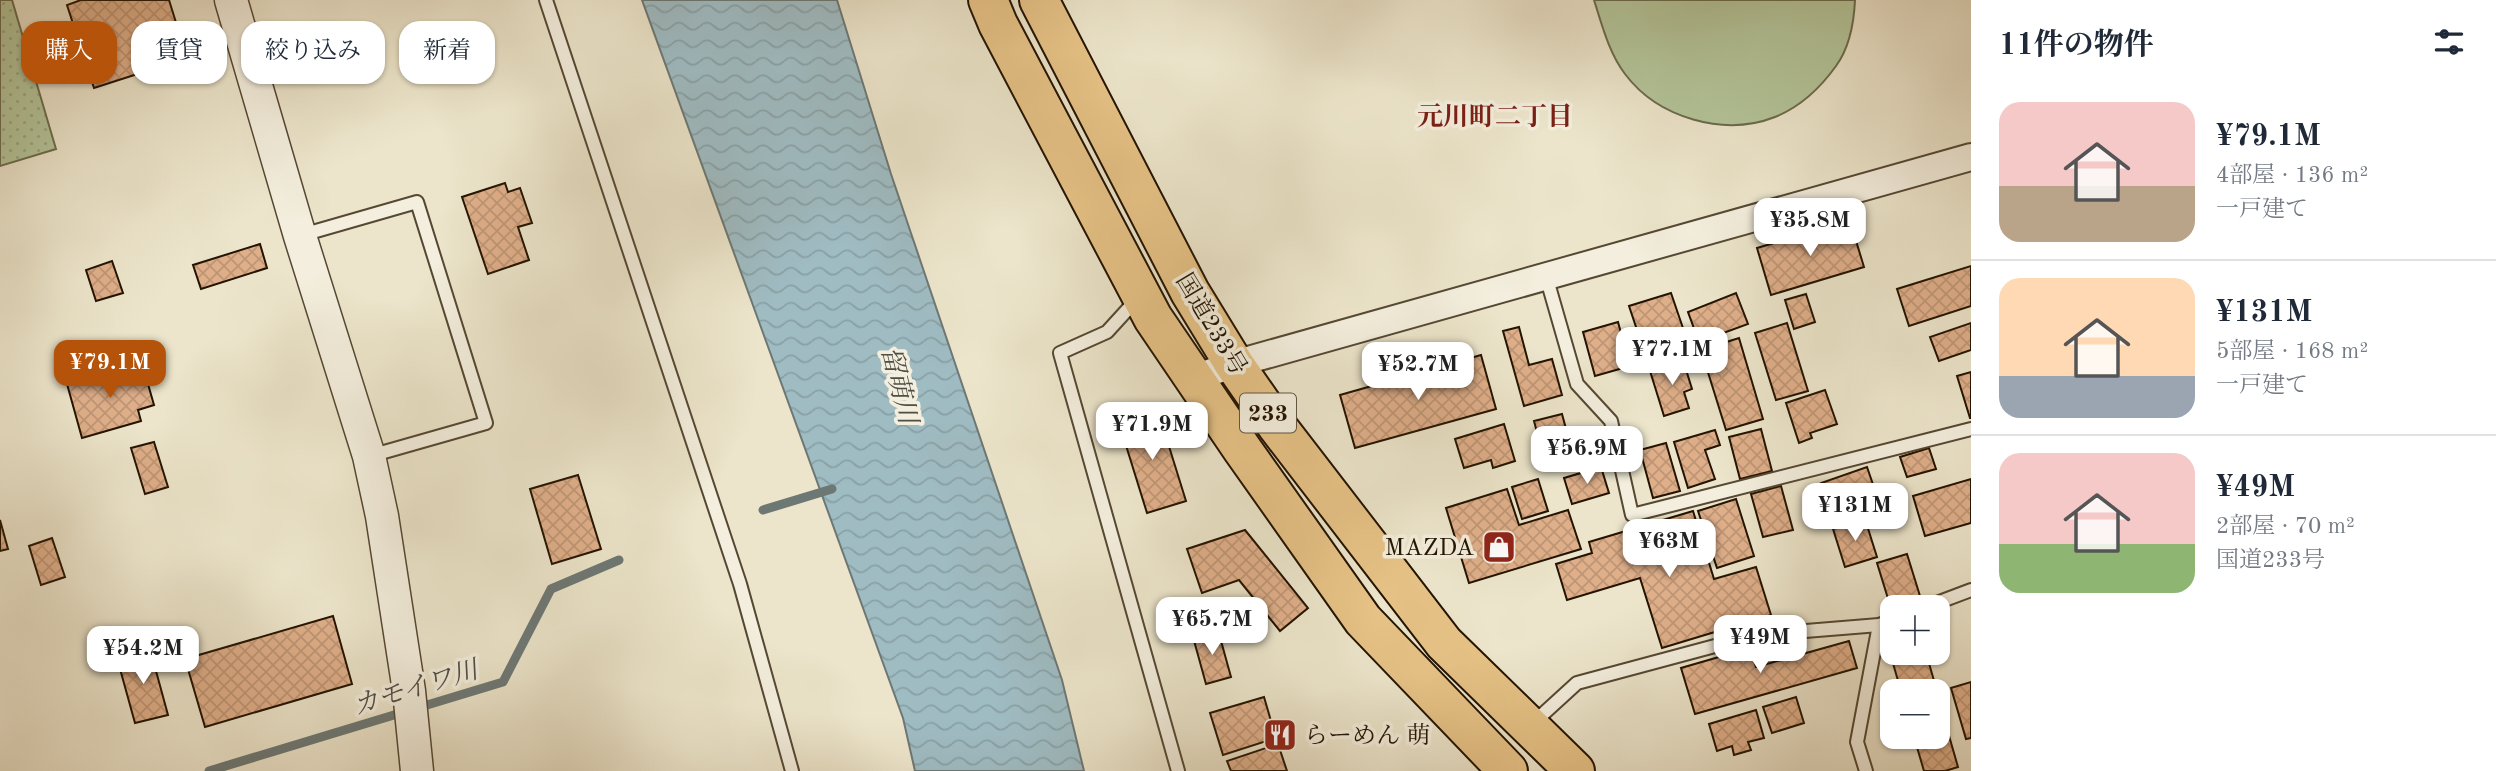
<!DOCTYPE html>
<html lang="ja">
<meta charset="utf-8">
<style>
body{margin:0;font-family:"Old Standard TT","Noto Serif JP",serif;background:#f2f2f3;color:#1f2937;height:100vh;display:flex;flex-direction:column;font-size:26px;white-space:nowrap}
*{box-sizing:border-box;margin:0}
p{font-size:23px;color:#747a83}
.icon{flex:none;width:38px;height:38px;fill:none;stroke:currentColor;stroke-width:2;stroke-linecap:round;stroke-linejoin:round}
.map{position:relative;flex:1;overflow:hidden}
.side{display:flex;flex-direction:column;background:#fff;width:525px}
.side>*{flex:none}
.top-card{position:absolute;left:21px;top:21px;width:665px;height:63px;display:flex;gap:14px}
.buttons{position:absolute;left:1880px;top:595px;display:grid;gap:14px}
.buttons a{display:grid;place-items:center;width:70px;height:70px;border-radius:14px;background:#fff;box-shadow:0 2px 5px #0004;font-size:35px}
.price{position:absolute;translate:-50% -60px;padding:0 16px;border-radius:14px;background:#fff;color:#222;font-size:23px;line-height:46px;filter:drop-shadow(0 2px 4px #0008)}
.price::after{content:'';position:absolute;left:50%;top:42px;width:21px;height:16px;margin-left:-10px;background:inherit;clip-path:polygon(0 0,100% 0,50% 100%)}
.price.current{background:#b45309;color:#fff}
ul{padding:0;list-style:none}
li{display:flex;align-items:center;gap:21px;height:175px;padding:0 28px}
li+li{border-top:2px solid #e0e1e3}
li span{display:grid;place-items:center;flex:none;width:196px;height:140px;border-radius:21px;color:#555}
li>.icon{margin-inline-start:auto}
span .icon{width:84px;height:84px;fill:#fffc;stroke-width:1}
li b{font-size:30px}
h2{display:flex;justify-content:space-between;align-items:center;height:84px;padding:0 28px;font-size:30px}
.pill{padding:0 24px;border-radius:21px;background:#fff;box-shadow:0 2px 5px #0004;font-size:24px;line-height:63px}
.pill.current{background:#b45309;color:#fff}
main{display:flex;flex:1;min-height:0}
.map>svg:first-child{display:block}
.green{fill:#b4c59a;stroke:#6c6c4d;stroke-width:2}
.park{fill:url(#park-dots);stroke:#6c6c4d;stroke-width:2}
.water{fill:url(#water-waves);stroke:#6d7875;stroke-width:2}
.lines{fill:none;stroke-linecap:round;stroke-linejoin:round}
.stream{stroke:#6d7875;stroke-width:9}
.building{fill:url(#building-cross-hatch);stroke:#231300;stroke-width:2}
.service-casing{stroke:#554833;stroke-width:16}
.minor-casing{stroke:#554833;stroke-width:30}
.tertiary-casing{stroke:#554833;stroke-width:35}
.trunk-casing{stroke:#231300;stroke-width:42}
.service{stroke:#f3eedd;stroke-width:12}
.minor{stroke:#f3eedd;stroke-width:26}
.tertiary{stroke:#f3eedd;stroke-width:32}
.trunk{stroke:#e6c286;stroke-width:38}
.labels{text-anchor:middle;stroke-width:7;stroke-linejoin:round;paint-order:stroke}
.shield{fill:#f3eedd;stroke:#615542;stroke-width:2}
.shield-label{font-size:23px;font-weight:bold;fill:#231300}
.street-label{font-size:24px;fill:#231300;stroke:#f3eedd}
.poi-label{font-size:24px;fill:#231300;stroke:#f3eedd;text-anchor:end}
.neighbourhood-label{font-size:26px;font-weight:bold;fill:#7a1f14;stroke:#f3eedd}
.water-label{font-size:26px;font-style:italic;fill:#4e4e44;stroke:#f3eedd}
</style>
<main>
<div class="map">
<svg width="1971" height="771" viewBox="0 0 1971 771">
<defs>
<pattern id="park-dots" width="8" height="8" patternUnits="userSpaceOnUse" patternTransform="scale(1.75)"><rect width="8" height="8" fill="#b4c59a"/><path d="M2 2h.1M6 6h.1" fill="none" stroke="#9aa883" stroke-width="1.8" stroke-linecap="round"/></pattern>
<pattern id="water-waves" width="16" height="10" patternUnits="userSpaceOnUse" patternTransform="scale(1.75)"><rect width="16" height="10" fill="#9fbcc3"/><path d="M0 5q4-4 8 0t8 0" fill="none" stroke="#89a1a6"/></pattern>
<pattern id="building-cross-hatch" width="8" height="8" patternUnits="userSpaceOnUse" patternTransform="scale(1.75)"><rect width="8" height="8" fill="#dfaf8a"/><path d="M0 0l8 8M0 8l8-8" fill="none" stroke="#bf9675"/></pattern>
</defs>
<rect width="100%" height="100%" fill="#ece5cb"/>
<filter id="stains"><feTurbulence type="fractalNoise" baseFrequency=".00286" numOctaves="4"/><feColorMatrix values="0 0 0 0 .2 0 0 0 0 .09 0 0 0 0 .02 0 0 0 .5 -.17"/></filter>
<radialGradient id="worn" r=".72"><stop offset=".6" stop-color="#630" stop-opacity="0"/><stop offset="1" stop-color="#630" stop-opacity=".3"/></radialGradient>
<path class="green" d="M 1594,0 L 1855,0 C 1854,22 1850,47 1836,66 C 1821,87 1800,107 1775,117 C 1724,137 1658,118 1625,74 C 1609,53 1602,25 1594,0 Z"/>
<path class="park" d="M 0,0 L 12,0 L 56,149 L 0,166 Z"/>
<path class="water" d="M 642,0 L 837,0 L 891,174 L 1062,680 L 1084,771 L 915,771 L 903,718 Z"/>
<g class="lines">
<g class="stream">
<path d="M 763,510 L 832,489"/>
<path d="M 209,771 L 503,682 L 551,589 L 619,560"/>
</g>
</g>
<g class="building">
<path d="M 81,0 L 169,0 L 187,58 L 94,88 L 67,5 Z"/>
<path d="M 505,183 L 508,192 L 520,188 L 532,223 L 518,227 L 529,260 L 488,274 L 462,197 Z"/>
<path d="M 1850,221 L 1864,267 L 1771,295 L 1757,248 Z"/>
<path d="M 260,244 L 267,268 L 201,289 L 193,265 Z"/>
<path d="M 112,261 L 123,293 L 96,301 L 86,270 Z"/>
<path d="M 1971,266 L 1971,306 L 1909,326 L 1897,289 Z"/>
<path d="M 1671,293 L 1684,331 L 1642,345 L 1629,306 Z"/>
<path d="M 1736,293 L 1748,324 L 1699,342 L 1688,312 Z"/>
<path d="M 1806,294 L 1815,322 L 1794,329 L 1785,300 Z"/>
<path d="M 1618,322 L 1630,366 L 1595,376 L 1583,332 Z"/>
<path d="M 1787,323 L 1808,391 L 1776,400 L 1755,333 Z"/>
<path d="M 1971,323 L 1971,350 L 1939,361 L 1930,337 Z"/>
<path d="M 1519,327 L 1529,365 L 1552,359 L 1562,395 L 1524,406 L 1503,331 Z"/>
<path d="M 1739,338 L 1763,419 L 1726,430 L 1701,350 Z"/>
<path d="M 1481,355 L 1496,409 L 1355,448 L 1340,395 Z"/>
<path d="M 1683,360 L 1692,389 L 1684,392 L 1689,408 L 1664,416 L 1650,371 Z"/>
<path d="M 142,363 L 154,405 L 138,410 L 141,421 L 82,438 L 67,384 Z"/>
<path d="M 1971,372 L 1971,418 L 1970,418 L 1957,376 Z"/>
<path d="M 1825,390 L 1837,424 L 1810,433 L 1812,438 L 1799,443 L 1786,403 Z"/>
<path d="M 1158,411 L 1186,501 L 1147,513 L 1119,423 Z"/>
<path d="M 1562,414 L 1575,462 L 1547,470 L 1534,421 Z"/>
<path d="M 1504,424 L 1515,461 L 1493,468 L 1491,460 L 1464,468 L 1455,439 Z"/>
<path d="M 1761,429 L 1772,471 L 1740,479 L 1729,437 Z"/>
<path d="M 1715,430 L 1720,445 L 1705,450 L 1715,479 L 1688,488 L 1674,442 Z"/>
<path d="M 1597,432 L 1604,457 L 1583,463 L 1576,437 Z"/>
<path d="M 154,442 L 168,487 L 145,494 L 131,448 Z"/>
<path d="M 1666,443 L 1680,491 L 1653,498 L 1640,450 Z"/>
<path d="M 1929,448 L 1936,469 L 1907,477 L 1900,457 Z"/>
<path d="M 1601,467 L 1609,493 L 1572,504 L 1564,478 Z"/>
<path d="M 1867,467 L 1879,502 L 1833,518 L 1821,483 Z"/>
<path d="M 578,475 L 601,549 L 552,564 L 530,489 Z"/>
<path d="M 1538,479 L 1548,511 L 1522,519 L 1512,487 Z"/>
<path d="M 1971,479 L 1971,523 L 1925,536 L 1913,496 Z"/>
<path d="M 1781,486 L 1793,530 L 1763,537 L 1751,494 Z"/>
<path d="M 1507,489 L 1519,525 L 1568,510 L 1581,549 L 1469,583 L 1446,508 Z"/>
<path d="M 1736,499 L 1754,556 L 1717,568 L 1698,511 Z"/>
<path d="M 1693,511 L 1714,579 L 1756,567 L 1771,615 L 1662,648 L 1640,578 L 1567,600 L 1556,564 L 1592,553 L 1589,542 Z"/>
<path d="M 1865,519 L 1877,557 L 1845,567 L 1833,529 Z"/>
<path d="M 0,520 L 8,549 L 0,551 Z"/>
<path d="M 1245,530 L 1308,608 L 1280,631 L 1239,580 L 1202,593 L 1187,549 Z"/>
<path d="M 52,538 L 65,577 L 41,585 L 29,546 Z"/>
<path d="M 1907,554 L 1920,596 L 1890,605 L 1877,563 Z"/>
<path d="M 333,616 L 352,684 L 205,727 L 185,659 Z"/>
<path d="M 1218,630 L 1231,677 L 1206,684 L 1193,637 Z"/>
<path d="M 1849,641 L 1857,668 L 1695,714 L 1681,668 L 1750,648 L 1756,667 Z"/>
<path d="M 150,649 L 168,715 L 135,723 L 117,658 Z"/>
<path d="M 1917,653 L 1926,653 L 1937,691 L 1901,691 L 1892,660 Z"/>
<path d="M 1971,682 L 1971,738 L 1966,739 L 1951,688 Z"/>
<path d="M 1937,694 L 1958,767 L 1945,771 L 1924,771 L 1914,737 L 1937,737 Z"/>
<path d="M 1264,697 L 1276,738 L 1223,755 L 1210,713 Z"/>
<path d="M 1796,697 L 1804,723 L 1772,733 L 1763,707 Z"/>
<path d="M 1756,710 L 1764,738 L 1748,742 L 1751,750 L 1734,755 L 1732,746 L 1717,751 L 1709,724 Z"/>
<path d="M 1278,744 L 1287,771 L 1231,771 L 1227,761 Z"/>
</g>
<g class="lines">
<defs>
<g id="service">
<path d="M 546,0 L 740,584 L 792,771"/>
<path d="M 302,235 L 417,202 L 486,423 L 370,456"/>
<path d="M 1546,276 L 1577,384 L 1611,421 L 1632,515 L 1971,429"/>
<path d="M 1138,298 L 1107,332 L 1060,353 L 1178,771"/>
<path d="M 1926,607 L 1971,590"/>
<path d="M 1531,725 L 1577,683 L 1756,635 L 1879,625 L 1892,620"/>
<path d="M 1866,771 L 1857,742 L 1879,625"/>
</g>
<path id="minor" d="M 1195,378 L 1234,364 L 1971,157"/>
<path id="tertiary" d="M 231,0 L 300,236 L 369,456 L 382,516 L 409,691 L 417,771"/>
<g id="trunk">
<path d="M 988,0 L 998,24 L 1153,318 L 1242,449 L 1363,620 L 1508,771"/>
<path d="M 1039,0 L 1190,292 L 1234,364 L 1277,426 L 1444,643 L 1575,771"/>
</g>
</defs>
<use href="#service" class="service-casing"/>
<use href="#minor" class="minor-casing"/>
<use href="#tertiary" class="tertiary-casing"/>
<use href="#trunk" class="trunk-casing"/>
<use href="#service" class="service"/>
<use href="#minor" class="minor"/>
<use href="#tertiary" class="tertiary"/>
<use href="#trunk" class="trunk"/>
</g>
<defs>
<symbol id="shop-square" viewBox="-11 -11 22 22"><rect x="-9" y="-9" width="18" height="18" rx="4" fill="#8f2418" stroke="#f3eedd"/><path d="M-5-2.5h2.3a2.7 3.5 0 0 1 5.4 0H5L5.5 6h-11ZM-1.5-2.5h3a1.5 2.3 0 0 0-3 0Z" fill="#fff"/></symbol>
<symbol id="restaurant-square" viewBox="-11 -11 22 22"><rect x="-9" y="-9" width="18" height="18" rx="4" fill="#8f2418" stroke="#f3eedd"/><path d="M-5-6h1v4h1v-4h1v4h1v-4h1v5L-1.5 .5V6h-2V.5L-5-1ZM5-6V6H3V1.5H1.5Q1.5-4 5-6Z" fill="#fff"/></symbol>
</defs>
<g fill-rule="evenodd">
<use href="#shop-square" x="1480" y="528" width="38" height="38"/>
<use href="#restaurant-square" x="1261" y="716" width="38" height="38"/>
</g>
<g class="labels">
<rect class="shield" x="1240" y="393.5" width="56" height="39" rx="5"/>
<g class="shield-label">
<text x="1268" y="421">233</text>
</g>
<g class="street-label">
<text transform="translate(1212 324) rotate(59)" y="8">国道233号</text>
</g>
<g class="poi-label">
<text x="1474" y="555">MAZDA</text>
<text x="1304" y="743" text-anchor="start">らーめん 萌</text>
</g>
<g class="neighbourhood-label">
<text x="1495" y="125">元川町二丁目</text>
</g>
<g class="water-label">
<text transform="translate(900 385) rotate(76)" y="9">留萌川</text>
<text transform="translate(415 687) rotate(-17)" y="9">カモイワ川</text>
</g>
</g>
<rect width="100%" height="100%" filter="url(#stains)"/>
<rect width="100%" height="100%" fill="url(#worn)"/>
</svg>
<div class="buttons">
<a>+</a>
<a>−</a>
</div>
<b class="price" style="left:1810px;top:258px">¥35.8M</b>
<b class="price" style="left:1672px;top:387px">¥77.1M</b>
<b class="price current" style="left:110px;top:400px">¥79.1M</b>
<b class="price" style="left:1418px;top:402px">¥52.7M</b>
<b class="price" style="left:1152px;top:462px">¥71.9M</b>
<b class="price" style="left:1587px;top:486px">¥56.9M</b>
<b class="price" style="left:1855px;top:543px">¥131M</b>
<b class="price" style="left:1669px;top:579px">¥63M</b>
<b class="price" style="left:1212px;top:657px">¥65.7M</b>
<b class="price" style="left:1760px;top:675px">¥49M</b>
<b class="price" style="left:143px;top:686px">¥54.2M</b>
<div class="top-card">
<a class="pill current">購入</a>
<a class="pill">賃貸</a>
<a class="pill">絞り込み</a>
<a class="pill">新着</a>
</div>
</div>
<section class="side">
<h2>11件の物件<svg class="icon" aria-label="filters" viewBox="0 0 24 24"><path d="M4 7h16M4 17h16"/><circle cx="9" cy="7" r="2"/><circle cx="15" cy="17" r="2"/></svg></h2>
<ul>
<li><span style="background:linear-gradient(#f6c9c9 60%,#b9a48a 0)"><svg class="icon" aria-label="home" viewBox="0 0 24 24"><path d="M3 11l9-7 9 7M6 9v11h12V9"/></svg></span><div><b>¥79.1M</b><p>4部屋 · 136 m²</p><p>一戸建て</p></div></li>
<li><span style="background:linear-gradient(#ffd9b3 70%,#9aa5b1 0)"><svg class="icon" aria-label="home" viewBox="0 0 24 24"><path d="M3 11l9-7 9 7M6 9v11h12V9"/></svg></span><div><b>¥131M</b><p>5部屋 · 168 m²</p><p>一戸建て</p></div></li>
<li><span style="background:linear-gradient(#f6c9c9 65%,#8fb573 0)"><svg class="icon" aria-label="home" viewBox="0 0 24 24"><path d="M3 11l9-7 9 7M6 9v11h12V9"/></svg></span><div><b>¥49M</b><p>2部屋 · 70 m²</p><p>国道233号</p></div></li>
</ul>
</section>
</main>
